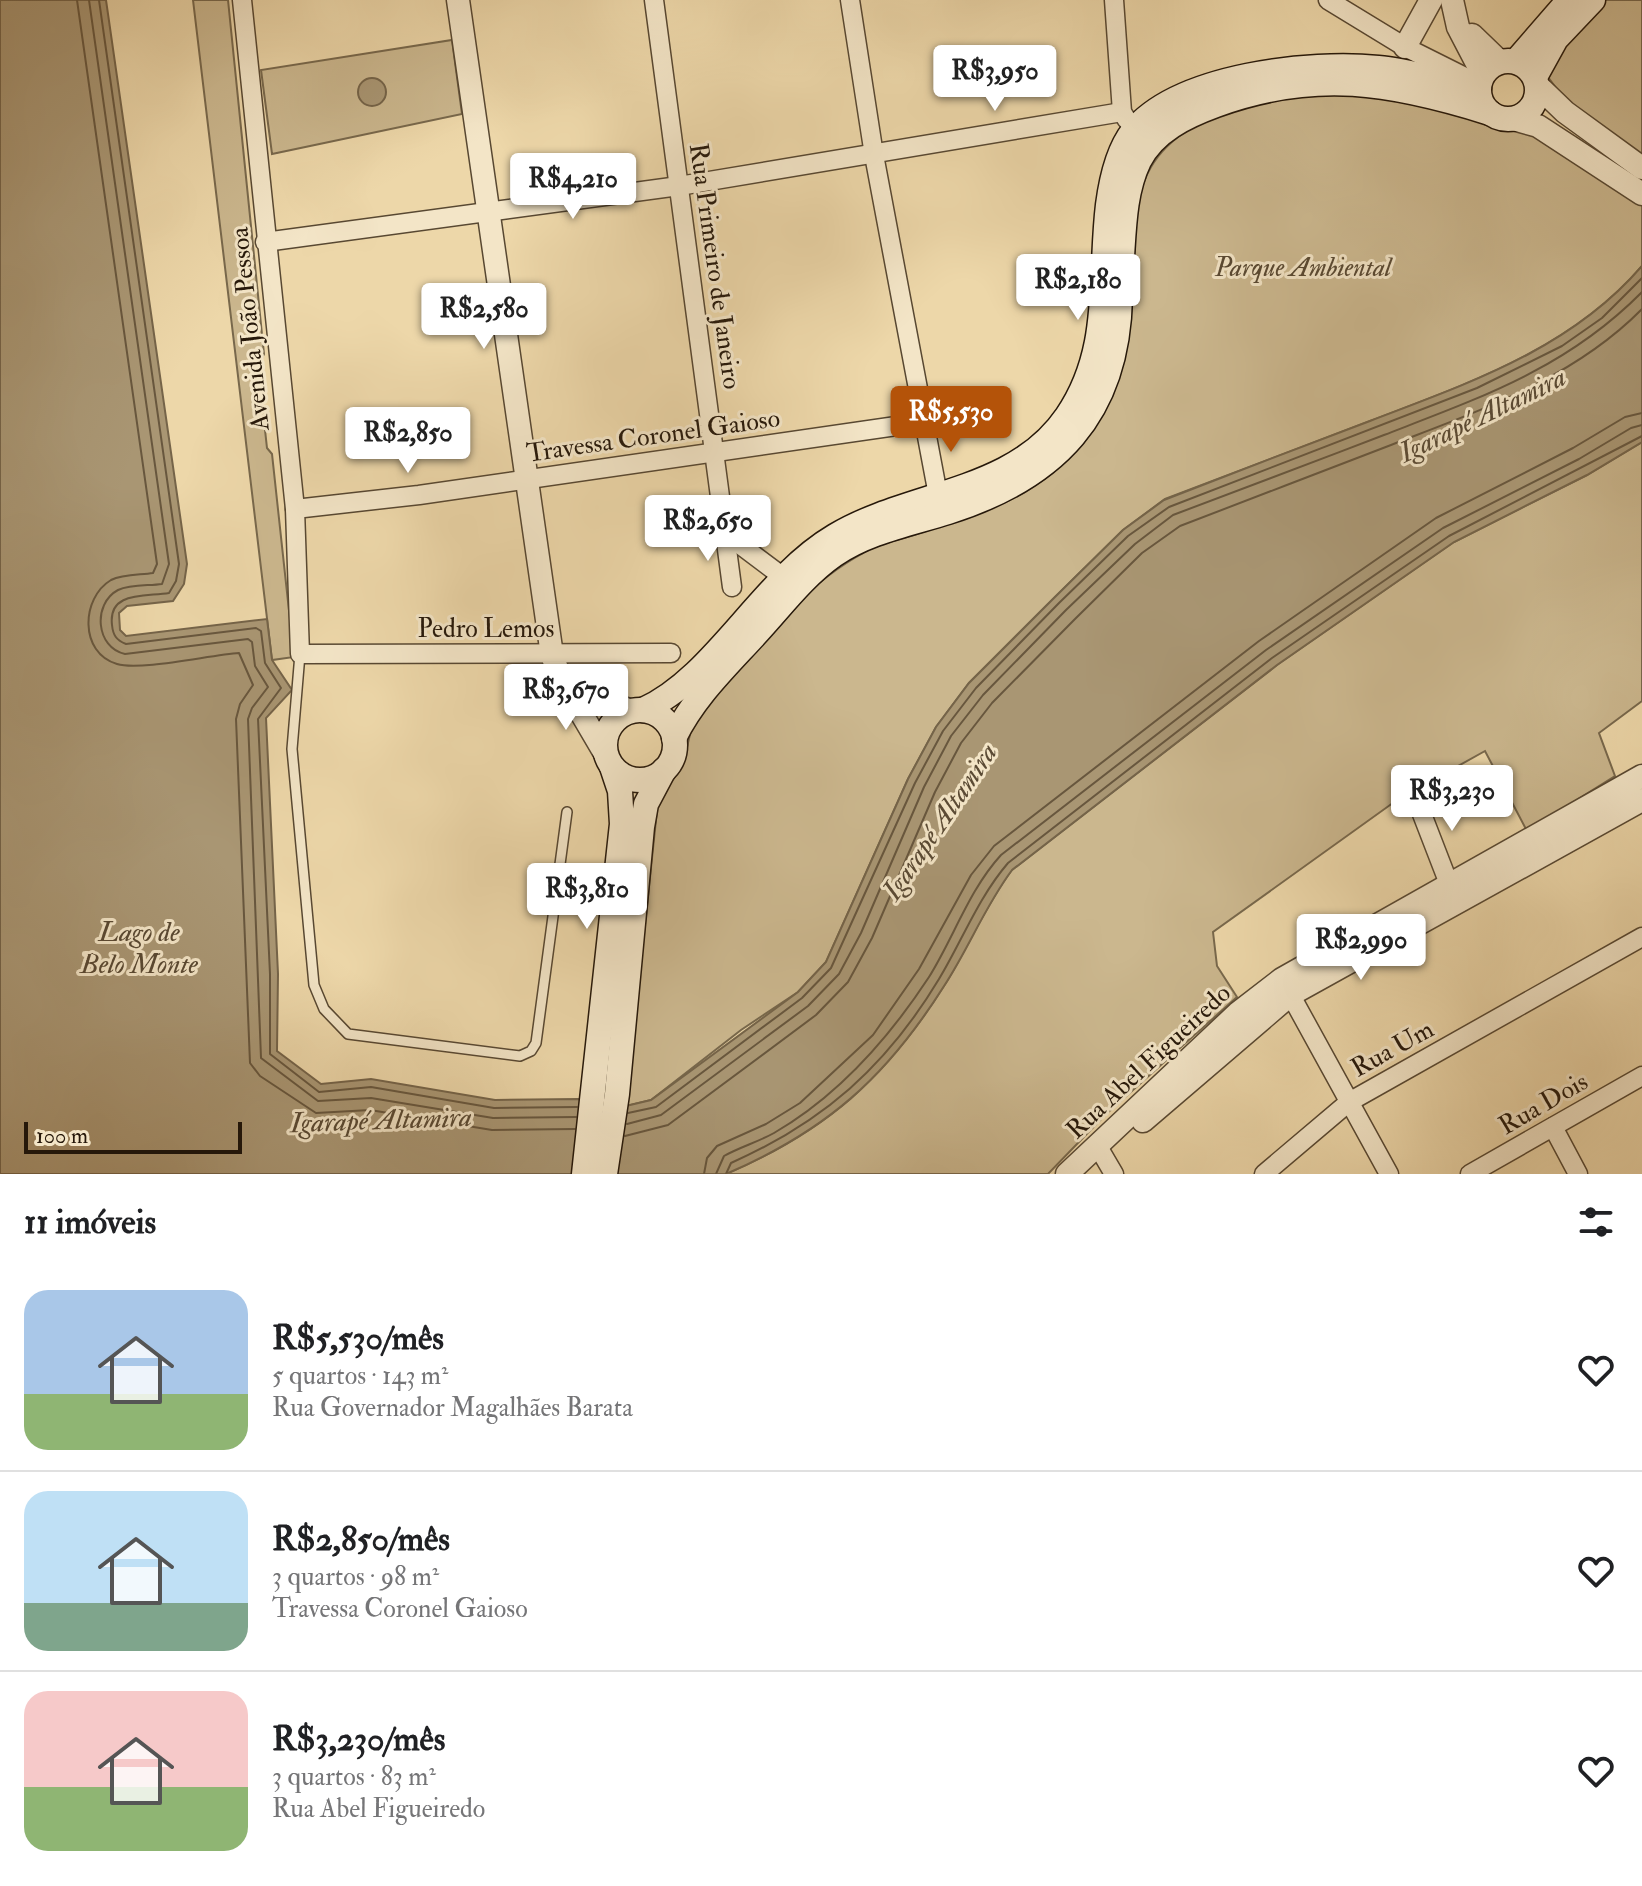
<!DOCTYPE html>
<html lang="pt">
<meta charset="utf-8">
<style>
body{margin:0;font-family:"IM FELL Double Pica",serif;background:#f2f2f2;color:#202124;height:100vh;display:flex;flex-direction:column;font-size:30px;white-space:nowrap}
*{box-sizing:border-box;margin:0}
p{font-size:26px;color:#757577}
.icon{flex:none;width:44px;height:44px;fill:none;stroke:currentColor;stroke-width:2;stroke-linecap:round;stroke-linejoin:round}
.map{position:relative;height:1174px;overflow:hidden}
.sheet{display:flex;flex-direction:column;background:#fff;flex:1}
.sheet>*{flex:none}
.scale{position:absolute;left:24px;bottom:20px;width:218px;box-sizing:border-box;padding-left:8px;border:4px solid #26180a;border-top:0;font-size:22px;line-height:28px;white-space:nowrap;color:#26180a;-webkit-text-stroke:6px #f3e5c7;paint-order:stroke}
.price{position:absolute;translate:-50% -68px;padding:0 18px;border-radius:8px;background:#fff;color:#222;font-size:26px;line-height:52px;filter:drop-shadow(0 2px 4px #0008)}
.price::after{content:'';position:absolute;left:50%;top:48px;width:24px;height:18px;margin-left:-12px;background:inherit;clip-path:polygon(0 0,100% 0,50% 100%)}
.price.current{background:#b45309;color:#fff}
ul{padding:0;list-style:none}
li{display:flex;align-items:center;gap:24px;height:200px;padding:0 24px}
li+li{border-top:2px solid #e0e0e0}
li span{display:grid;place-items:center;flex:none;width:224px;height:160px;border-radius:24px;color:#555}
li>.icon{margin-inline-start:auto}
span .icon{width:96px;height:96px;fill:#fffc;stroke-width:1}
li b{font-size:34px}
h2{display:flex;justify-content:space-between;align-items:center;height:96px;padding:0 24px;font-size:34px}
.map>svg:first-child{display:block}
.green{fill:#cbb78e;stroke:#78684c;stroke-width:2}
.water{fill:#a99673;stroke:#756449;stroke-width:2}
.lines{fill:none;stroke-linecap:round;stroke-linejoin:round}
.shore{stroke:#68573e;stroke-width:2}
.service-casing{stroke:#584832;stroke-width:12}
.minor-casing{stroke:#584832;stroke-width:21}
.tertiary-casing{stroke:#584832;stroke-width:25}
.secondary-casing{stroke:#26180a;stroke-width:27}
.service{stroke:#f3e5c7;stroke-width:9}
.minor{stroke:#f3e5c7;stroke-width:18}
.tertiary{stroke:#f3e5c7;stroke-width:22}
.secondary{stroke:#f3e5c7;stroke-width:24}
.labels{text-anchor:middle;stroke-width:6;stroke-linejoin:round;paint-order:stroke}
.street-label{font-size:26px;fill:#26180a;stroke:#f3e5c7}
.park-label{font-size:26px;font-style:italic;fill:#584832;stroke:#f3e5c7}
.water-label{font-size:28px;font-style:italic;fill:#5a4a34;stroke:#f3e5c7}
</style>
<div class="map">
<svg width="1642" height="1174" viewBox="0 0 1642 1174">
<rect width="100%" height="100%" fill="#edd7a9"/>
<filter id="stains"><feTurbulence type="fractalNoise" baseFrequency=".0025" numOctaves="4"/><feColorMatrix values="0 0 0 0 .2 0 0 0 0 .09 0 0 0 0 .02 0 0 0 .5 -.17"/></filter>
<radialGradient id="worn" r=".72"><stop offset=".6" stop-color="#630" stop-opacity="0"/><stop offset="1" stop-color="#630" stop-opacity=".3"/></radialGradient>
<g class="green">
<path d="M 193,0 L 228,0 L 264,354 L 258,366 L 267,448 L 272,454 L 294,657 L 272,660 Z"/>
<path d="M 1599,0 L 1642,0 L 1642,155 L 1565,100 L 1548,77 L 1552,60 Z"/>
<path d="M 452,40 L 462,114 L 272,154 L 261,70 Z"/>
<path d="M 1335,93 L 1393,98 L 1532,135 L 1642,205 L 1642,266 C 1571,349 1469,383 1370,421 C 1301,447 1233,473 1165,499 L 1123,530 L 1054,598 L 969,683 L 936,727 L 908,779 L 826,962 L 798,992 L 741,1030 L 651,1100 L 626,1106 L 658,801 L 683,764 L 692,726 L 702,707 C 751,653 798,588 863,553 C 878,544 898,540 914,535 C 992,508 1046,498 1096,424 C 1104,413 1109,399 1114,386 C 1141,326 1128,264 1139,201 C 1153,114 1262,99 1335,93 Z"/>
<path d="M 1642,442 L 1642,701 L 1599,733 L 1615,776 L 1527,831 L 1485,751 L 1397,800 L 1213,932 L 1217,966 L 1237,997 L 1105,1115 L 1048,1174 L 726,1174 C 826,1131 886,1078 944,986 C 968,948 985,906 1012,870 L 1277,665 L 1454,542 L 1587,475 Z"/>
</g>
<g class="water">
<path d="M 0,0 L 106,0 L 187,564 L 184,584 L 173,601 L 127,606 L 119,613 L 120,630 L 126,636 L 267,619 L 272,660 L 292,690 L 266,718 L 278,974 L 277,1051 L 321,1084 L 371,1079 L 495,1100 L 578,1099 L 626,1106 L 651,1100 L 798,992 L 826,962 L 908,779 L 936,727 L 969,683 L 1054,598 L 1123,530 L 1164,500 C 1233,473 1301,447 1370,421 C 1469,383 1571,349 1642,266 L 1642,442 L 1587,475 L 1454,542 L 1277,665 L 1012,870 C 985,906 969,948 944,986 C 886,1078 826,1131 726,1174 L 0,1174 Z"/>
<circle cx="372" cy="92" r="14"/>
</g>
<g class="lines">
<g class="shore">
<path d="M 77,0 L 157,564 L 153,573 C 140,575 123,574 111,580 C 81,598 79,653 117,664 C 140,671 210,655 239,653 L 253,685 L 240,704 L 236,719 L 250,1063 L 260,1076 L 316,1113 L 370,1110 L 492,1130 L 575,1129"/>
<path d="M 89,0 L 169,564 L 162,584 C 149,586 131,584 118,590 C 92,604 96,648 125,654 L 248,639 L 252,642 L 255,666 L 268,687 L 252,708 L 248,719 L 261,1058 L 318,1101 L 371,1098 L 493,1118 L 576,1117"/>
<path d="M 99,0 L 179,564 L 176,581 L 169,593 C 145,597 108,591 112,625 C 113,635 116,640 126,644 L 256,628 L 261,631 L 265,663 L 281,688 L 258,719 L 270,974 L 270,1054 L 319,1092 L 371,1087 L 494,1108 L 577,1107"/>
<path d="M 628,1113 L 656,1107 L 802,998 L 831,968 L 915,783 L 943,731 L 976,688 L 1059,603 L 1128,536 L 1169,507 L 1477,388 L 1562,346 L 1602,318 L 1642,278"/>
<path d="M 627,1124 L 661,1115 L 808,1006 L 839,974 L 861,933 L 924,787 L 951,736 L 983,695 L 1066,610 L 1135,544 L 1173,515 C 1244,488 1314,462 1384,435 C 1482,397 1567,368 1642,292"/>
<path d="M 625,1136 L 668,1125 L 816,1015 L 848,982 L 872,938 L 935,792 L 961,743 L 992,703 L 1075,619 L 1142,553 L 1180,526 C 1250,499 1321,472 1391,445 C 1481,410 1573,379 1642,309"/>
<path d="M 704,1174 L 707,1158 L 717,1146 L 766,1124 L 800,1103 L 873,1035 L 919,969 L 971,875 L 994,846 L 1259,641 L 1436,518 L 1573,448 L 1625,417 L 1642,413"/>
<path d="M 716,1174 L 724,1156 C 740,1147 758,1142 774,1133 C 838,1096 889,1038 929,977 C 954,937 969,890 1001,855 L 1266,650 L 1443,528 L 1579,459 L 1631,428 L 1642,425"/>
<path d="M 726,1174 L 731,1163 C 823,1122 886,1067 939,979 C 962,941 978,898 1008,863 L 1272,658 L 1449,536 L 1642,436"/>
</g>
<defs>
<path id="service" d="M 300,654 L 292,749 L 314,985 L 324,1009 L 348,1034 L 520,1056 L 531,1051 L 536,1043 L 567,812"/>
<g id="minor">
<path d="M 242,0 L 295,509 L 300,654 L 671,653"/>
<path d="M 654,0 L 732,587"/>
<path d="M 850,0 L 874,155 L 938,495"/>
<path d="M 1114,0 L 1122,112 L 1127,120"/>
<path d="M 1328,0 L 1405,47 L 1473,81"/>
<path d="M 265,242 L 679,186 L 1122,112"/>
<path d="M 295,509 L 419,495 L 924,422"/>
<path d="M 726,534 L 783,577"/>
<path d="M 1415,796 L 1449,884"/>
<path d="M 1284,983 L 1389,1174"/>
<path d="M 1553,1127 L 1578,1174"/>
<path d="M 1097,1145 L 1114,1174"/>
<path d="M 1264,1174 L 1349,1102 L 1642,937"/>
<path d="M 1470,1174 L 1642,1076"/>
</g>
<g id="tertiary">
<path d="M 458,0 L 552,655 L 560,677 L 607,757"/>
<path d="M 1452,0 L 1458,27 L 1483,75"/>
<path d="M 1472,35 L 1500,62"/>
<path d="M 1405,47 L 1431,0"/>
<path d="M 1538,86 L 1565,112 L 1642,168"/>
<path d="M 1513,119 L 1538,126 L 1642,194"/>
<path d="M 564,685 L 631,711"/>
<path d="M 1143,1121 L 1290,995 L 1642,800"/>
<path d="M 1067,1174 L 1238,1013 L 1282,979 L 1642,776"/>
</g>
<g id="secondary">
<circle cx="1508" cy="90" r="29"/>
<path d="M 1516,61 L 1569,0"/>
<path d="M 1535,77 L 1556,39 L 1593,0"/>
<path d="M 1122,257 C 1124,225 1125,190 1139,161 C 1154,131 1186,116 1216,105 C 1315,69 1391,82 1490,113"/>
<path d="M 643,710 C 715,678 762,579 835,536 C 910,491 1014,494 1067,416 C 1112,350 1099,280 1108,205 C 1111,182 1118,150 1133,131 C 1179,75 1311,61 1378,68 C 1412,71 1445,83 1479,88"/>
<circle cx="640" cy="745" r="35"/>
<path d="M 674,738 C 694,697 726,667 757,633 C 781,607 804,576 834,555 C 867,532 910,524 948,512 C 1055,478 1118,415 1120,297"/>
<path d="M 584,1174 L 622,824 L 620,791 L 612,767"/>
<path d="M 605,1174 L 617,1094 L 642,827 L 646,804 L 664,770"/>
</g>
</defs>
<use href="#service" class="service-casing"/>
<use href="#minor" class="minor-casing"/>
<use href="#tertiary" class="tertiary-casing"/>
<use href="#secondary" class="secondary-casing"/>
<use href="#service" class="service"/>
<use href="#minor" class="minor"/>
<use href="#tertiary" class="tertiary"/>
<use href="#secondary" class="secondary"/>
</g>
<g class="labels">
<g class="street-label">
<text transform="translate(716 266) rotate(82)" y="9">Rua Primeiro de Janeiro</text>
<text transform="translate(249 329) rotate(-96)" y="9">Avenida João Pessoa</text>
<text transform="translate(653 435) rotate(-8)" y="9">Travessa Coronel Gaioso</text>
<text x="486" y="637">Pedro Lemos</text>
<text transform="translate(1392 1048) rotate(-29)" y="9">Rua Um</text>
<text transform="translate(1148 1061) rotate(-43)" y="9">Rua Abel Figueiredo</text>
<text transform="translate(1543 1103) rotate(-30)" y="9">Rua Dois</text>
</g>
<g class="park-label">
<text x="1303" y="276">Parque Ambiental</text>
</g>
<g class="water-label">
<text transform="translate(1482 414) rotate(-26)" y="10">Igarapé Altamira</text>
<text transform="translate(939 821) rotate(-56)" y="10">Igarapé Altamira</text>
<text x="139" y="941">Lago de<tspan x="139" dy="32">Belo Monte</tspan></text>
<text transform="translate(381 1119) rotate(-2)" y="10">Igarapé Altamira</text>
</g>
</g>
<rect width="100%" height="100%" filter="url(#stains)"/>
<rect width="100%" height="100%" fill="url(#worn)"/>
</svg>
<div class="scale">100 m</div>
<b class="price" style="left:995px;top:113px">R$3,950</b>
<b class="price" style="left:573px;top:221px">R$4,210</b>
<b class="price" style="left:1078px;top:322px">R$2,180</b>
<b class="price" style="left:484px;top:351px">R$2,580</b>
<b class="price current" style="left:951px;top:454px">R$5,530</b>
<b class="price" style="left:408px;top:475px">R$2,850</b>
<b class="price" style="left:708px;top:563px">R$2,650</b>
<b class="price" style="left:566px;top:732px">R$3,670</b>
<b class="price" style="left:1452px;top:833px">R$3,230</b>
<b class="price" style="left:587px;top:931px">R$3,810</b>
<b class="price" style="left:1361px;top:982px">R$2,990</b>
</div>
<section class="sheet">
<h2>11 imóveis<svg class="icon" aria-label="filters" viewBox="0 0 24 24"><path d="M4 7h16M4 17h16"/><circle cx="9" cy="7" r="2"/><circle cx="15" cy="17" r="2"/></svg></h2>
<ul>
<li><span style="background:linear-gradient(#a9c7e8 65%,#8fb573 0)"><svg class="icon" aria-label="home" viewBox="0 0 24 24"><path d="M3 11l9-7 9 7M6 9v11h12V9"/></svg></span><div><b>R$5,530/mês</b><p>5 quartos · 143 m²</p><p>Rua Governador Magalhães Barata</p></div><svg class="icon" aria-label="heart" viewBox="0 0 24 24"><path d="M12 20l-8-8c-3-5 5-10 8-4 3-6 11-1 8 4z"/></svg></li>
<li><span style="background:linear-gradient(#bfe0f5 70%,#7fa58c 0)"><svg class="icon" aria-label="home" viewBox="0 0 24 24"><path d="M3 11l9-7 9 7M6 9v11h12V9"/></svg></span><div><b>R$2,850/mês</b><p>3 quartos · 98 m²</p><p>Travessa Coronel Gaioso</p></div><svg class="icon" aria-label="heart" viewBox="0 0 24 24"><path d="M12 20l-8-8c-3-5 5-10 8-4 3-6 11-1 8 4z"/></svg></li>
<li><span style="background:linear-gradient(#f6c9c9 60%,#8fb573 0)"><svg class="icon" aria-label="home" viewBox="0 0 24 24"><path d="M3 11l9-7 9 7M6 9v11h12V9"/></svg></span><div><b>R$3,230/mês</b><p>3 quartos · 83 m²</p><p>Rua Abel Figueiredo</p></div><svg class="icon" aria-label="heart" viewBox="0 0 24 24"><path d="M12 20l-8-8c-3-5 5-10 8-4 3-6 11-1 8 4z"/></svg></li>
</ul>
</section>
